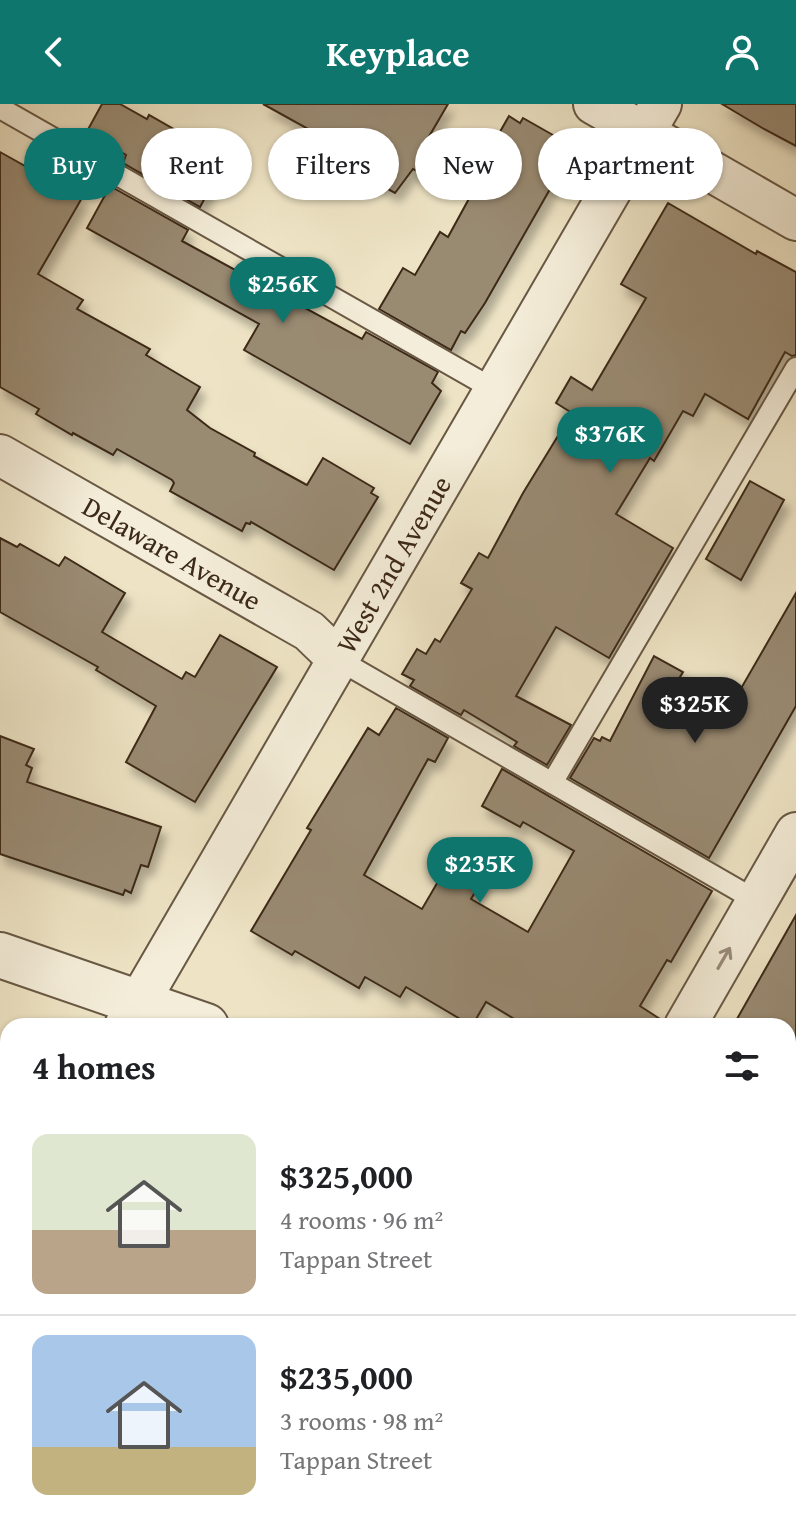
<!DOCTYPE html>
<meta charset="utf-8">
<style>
body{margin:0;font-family:"Gentium Book Plus",serif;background:#f2f2f2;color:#202124;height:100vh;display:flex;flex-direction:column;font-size:30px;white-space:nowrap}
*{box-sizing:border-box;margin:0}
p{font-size:26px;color:#757577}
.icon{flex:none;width:44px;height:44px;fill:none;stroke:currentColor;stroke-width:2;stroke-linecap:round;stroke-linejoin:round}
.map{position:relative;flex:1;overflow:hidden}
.drawer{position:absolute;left:0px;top:914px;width:796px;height:514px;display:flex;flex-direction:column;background:#fff;border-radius:24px 24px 0 0;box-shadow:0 2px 6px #0004}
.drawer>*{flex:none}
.hud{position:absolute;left:24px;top:24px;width:748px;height:72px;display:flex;gap:16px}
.price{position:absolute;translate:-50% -68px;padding:0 18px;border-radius:28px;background:#0f766e;color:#fff;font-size:26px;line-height:52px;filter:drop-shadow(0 2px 4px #0008)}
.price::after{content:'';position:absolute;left:50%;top:48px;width:24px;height:18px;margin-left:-12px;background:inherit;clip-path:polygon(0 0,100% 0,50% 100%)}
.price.selected{background:#222;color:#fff}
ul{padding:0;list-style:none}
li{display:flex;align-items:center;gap:24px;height:200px;padding:0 32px}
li+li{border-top:2px solid #e0e0e0}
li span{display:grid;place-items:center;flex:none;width:224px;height:160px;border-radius:16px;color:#555}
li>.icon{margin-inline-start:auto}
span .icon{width:96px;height:96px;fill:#fffc;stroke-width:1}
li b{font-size:34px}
h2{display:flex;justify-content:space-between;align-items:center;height:96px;padding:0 32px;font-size:34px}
.chip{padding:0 28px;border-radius:36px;background:#fff;box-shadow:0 2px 6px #0004;font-size:28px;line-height:72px}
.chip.selected{background:#0f766e;color:#fff}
header{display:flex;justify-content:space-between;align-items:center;height:104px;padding:0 32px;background:#0f766e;color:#fff;font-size:36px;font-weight:800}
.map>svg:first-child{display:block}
.building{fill:#998a72;stroke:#3c2919;stroke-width:2;filter:url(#shadow)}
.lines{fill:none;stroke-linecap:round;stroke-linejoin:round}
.service-casing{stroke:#685844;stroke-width:24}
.minor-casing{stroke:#685844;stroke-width:44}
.tertiary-casing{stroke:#685844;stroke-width:48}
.service{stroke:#f4edd9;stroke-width:20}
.minor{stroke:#f4edd9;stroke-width:40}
.tertiary{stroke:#f4edd9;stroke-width:44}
.oneway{stroke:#988b79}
.labels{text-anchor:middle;stroke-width:6;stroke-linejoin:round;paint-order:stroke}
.street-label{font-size:28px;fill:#3c2919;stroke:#f4edd9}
</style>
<header><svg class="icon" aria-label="back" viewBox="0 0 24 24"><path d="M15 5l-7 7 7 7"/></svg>Keyplace<svg class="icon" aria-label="person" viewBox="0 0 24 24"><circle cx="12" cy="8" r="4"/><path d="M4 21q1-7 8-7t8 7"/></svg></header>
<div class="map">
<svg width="796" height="1427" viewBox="0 0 796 1427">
<defs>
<filter id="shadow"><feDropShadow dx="5" dy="9" stdDeviation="4" flood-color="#0004"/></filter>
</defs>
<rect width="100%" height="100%" fill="#eee4c5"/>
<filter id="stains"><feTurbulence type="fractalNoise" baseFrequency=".0025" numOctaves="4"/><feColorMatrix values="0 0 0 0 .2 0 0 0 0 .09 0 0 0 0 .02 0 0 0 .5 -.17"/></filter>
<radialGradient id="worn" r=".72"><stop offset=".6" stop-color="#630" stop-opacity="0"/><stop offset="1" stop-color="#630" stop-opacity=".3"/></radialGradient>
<g class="building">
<path d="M 102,0 L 120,0 L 147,15 L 149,11 L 226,55 L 200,103 L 123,59 L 126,51 L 86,29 Z"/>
<path d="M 263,0 L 448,0 L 427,36 L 437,42 L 421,69 L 413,65 L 395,89 L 322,49 L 326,42 L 318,37 L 321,32 Z"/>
<path d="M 722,0 L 796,0 L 796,42 L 764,25 Z"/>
<path d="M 509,12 L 520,19 L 523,14 L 574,43 L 485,199 L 465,229 L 461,227 L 451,246 L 379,205 L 403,164 L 415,171 L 440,128 L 448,133 L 477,80 L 472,77 Z"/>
<path d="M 0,48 L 82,94 L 38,170 L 83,196 L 77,205 L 150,245 L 146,251 L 200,283 L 187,306 L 210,324 L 255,349 L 254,352 L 305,380 L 307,381 L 323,354 L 374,384 L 371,389 L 378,393 L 334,466 L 251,418 L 250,420 L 246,419 L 242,427 L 170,387 L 174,379 L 172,376 L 117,345 L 113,351 L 73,329 L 72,331 L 36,310 L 39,305 L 0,283 Z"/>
<path d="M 110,82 L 188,126 L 182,137 L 362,235 L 366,228 L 438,268 L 432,279 L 441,287 L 410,340 L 244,246 L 259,220 L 87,124 Z"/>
<path d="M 668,99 L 756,150 L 757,147 L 796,168 L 796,251 L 792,252 L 785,248 L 748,315 L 705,290 L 693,312 L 683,307 L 654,357 L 650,354 L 616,410 L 673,444 L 609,554 L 556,523 L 516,592 L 571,621 L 547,661 L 514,642 L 517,638 L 464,606 L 461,611 L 410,582 L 414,576 L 402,570 L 417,545 L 426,550 L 435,535 L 440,538 L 472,485 L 461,479 L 479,449 L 488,454 L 523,389 L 572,309 L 556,299 L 571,273 L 592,286 L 646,194 L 621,180 Z"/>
<path d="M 750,377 L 784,396 L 741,476 L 706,455 Z"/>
<path d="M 0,434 L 17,443 L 20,440 L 59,462 L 65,453 L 125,489 L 102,528 L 182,575 L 186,568 L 195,573 L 220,531 L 277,563 L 195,698 L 126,658 L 156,602 L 96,566 L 98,563 L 0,508 Z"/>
<path d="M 796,489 L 796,602 L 709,754 L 570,674 L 594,634 L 600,637 L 602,633 L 610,637 L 654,552 L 683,568 L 677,578 L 728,607 Z"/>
<path d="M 396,604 L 448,634 L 435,658 L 428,655 L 364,771 L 422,805 L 446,764 L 454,769 L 459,760 L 484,774 L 471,795 L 528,828 L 574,747 L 523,718 L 520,723 L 482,702 L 502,665 L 712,787 L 671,858 L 667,856 L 640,902 L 663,917 L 662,922 L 526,922 L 486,898 L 472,922 L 406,883 L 400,893 L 365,873 L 359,884 L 295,847 L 292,851 L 251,827 L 311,726 L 307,724 L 368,624 L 379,631 Z"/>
<path d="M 0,632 L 34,645 L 26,661 L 32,664 L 27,678 L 161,723 L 148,763 L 141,761 L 131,789 L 125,786 L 123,791 L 0,750 Z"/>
<path d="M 796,811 L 796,936 L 788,932 L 788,922 L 733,922 Z"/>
</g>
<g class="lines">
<defs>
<g id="service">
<path d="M 0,4 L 495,286"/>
<path d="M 339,556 L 757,797"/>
<path d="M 552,679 L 796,264"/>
<path d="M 764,1420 L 776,1427"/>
</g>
<g id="minor">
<path d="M 594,0 L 796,116"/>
<path id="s1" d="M 0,351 L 309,527 L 339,556"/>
<path id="s2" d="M 125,922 L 661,0"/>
<path d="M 685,922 L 796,729"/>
<path d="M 0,1136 L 8,1122"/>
<path d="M 0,1239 L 8,1243"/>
<path d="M 307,1420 L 319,1427"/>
</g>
<g id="tertiary">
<path d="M 0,851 L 206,922"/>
<path d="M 788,1116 L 796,1118"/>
</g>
</defs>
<use href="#service" class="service-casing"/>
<use href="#minor" class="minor-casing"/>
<use href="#tertiary" class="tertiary-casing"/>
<use href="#service" class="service"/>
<use href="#minor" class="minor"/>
<use href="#tertiary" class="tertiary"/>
</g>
<defs><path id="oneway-shaft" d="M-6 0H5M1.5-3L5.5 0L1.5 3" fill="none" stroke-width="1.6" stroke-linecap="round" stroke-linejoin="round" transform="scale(2)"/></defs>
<use class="oneway" href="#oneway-shaft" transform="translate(724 854) rotate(-60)"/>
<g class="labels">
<g class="street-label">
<text dy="10" stroke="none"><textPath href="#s1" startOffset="198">Delaware Avenue</textPath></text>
<text dy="10" stroke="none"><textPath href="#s2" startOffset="534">West 2nd Avenue</textPath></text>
</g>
</g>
<rect width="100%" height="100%" filter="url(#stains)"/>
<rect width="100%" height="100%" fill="url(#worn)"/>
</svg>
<b class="price" style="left:283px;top:221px">$256K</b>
<b class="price" style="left:610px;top:371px">$376K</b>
<b class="price selected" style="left:695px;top:641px">$325K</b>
<b class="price" style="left:480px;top:801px">$235K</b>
<div class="hud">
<a class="chip selected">Buy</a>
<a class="chip">Rent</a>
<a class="chip">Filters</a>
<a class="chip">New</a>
<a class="chip">Apartment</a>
</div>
<section class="drawer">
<h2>4 homes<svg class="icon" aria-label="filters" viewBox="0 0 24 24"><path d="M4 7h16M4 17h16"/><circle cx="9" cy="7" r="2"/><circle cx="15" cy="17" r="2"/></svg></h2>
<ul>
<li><span style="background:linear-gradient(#dfe7d0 60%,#b9a48a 0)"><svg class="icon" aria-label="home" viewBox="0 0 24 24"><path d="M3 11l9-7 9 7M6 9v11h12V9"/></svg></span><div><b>$325,000</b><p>4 rooms · 96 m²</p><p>Tappan Street</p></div></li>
<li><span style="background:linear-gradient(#a9c7e8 70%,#c2b280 0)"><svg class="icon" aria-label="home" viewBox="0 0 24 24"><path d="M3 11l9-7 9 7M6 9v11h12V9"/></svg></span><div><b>$235,000</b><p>3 rooms · 98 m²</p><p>Tappan Street</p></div></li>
</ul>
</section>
</div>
